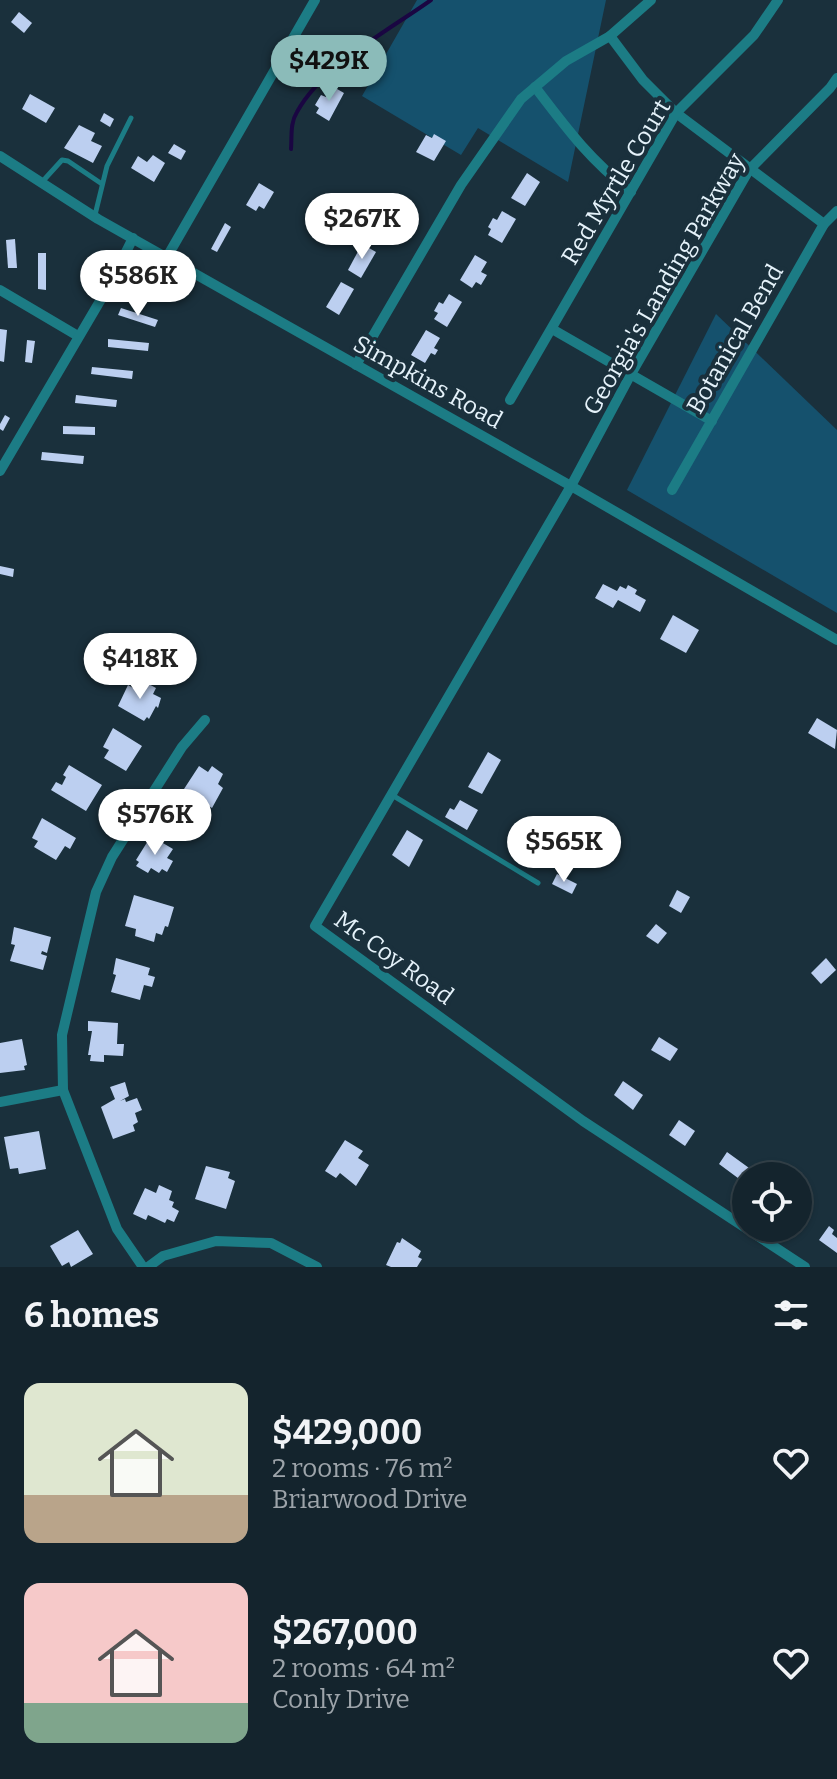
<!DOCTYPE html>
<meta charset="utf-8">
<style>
body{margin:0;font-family:Bitter,serif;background:#213039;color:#f1f3f6;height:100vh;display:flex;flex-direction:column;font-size:30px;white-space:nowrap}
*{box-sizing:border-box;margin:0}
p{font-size:26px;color:#9da4aa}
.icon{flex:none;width:44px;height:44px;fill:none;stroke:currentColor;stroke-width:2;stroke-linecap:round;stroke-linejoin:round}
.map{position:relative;height:1267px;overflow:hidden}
.side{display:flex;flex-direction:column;background:#14242d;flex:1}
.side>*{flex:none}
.tools{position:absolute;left:732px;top:1162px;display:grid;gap:16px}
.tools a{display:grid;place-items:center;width:80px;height:80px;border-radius:50%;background:#14242d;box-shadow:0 2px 6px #0004,0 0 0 2px #334149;font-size:40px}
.price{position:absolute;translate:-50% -68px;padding:0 18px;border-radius:28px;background:#fff;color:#222;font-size:26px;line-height:52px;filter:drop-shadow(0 2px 4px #0008)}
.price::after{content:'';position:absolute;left:50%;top:48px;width:24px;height:18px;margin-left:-12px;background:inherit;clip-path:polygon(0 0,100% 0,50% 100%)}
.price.active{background:#8bbbb9;color:#111}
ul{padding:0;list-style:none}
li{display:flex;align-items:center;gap:24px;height:200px;padding:0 24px}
li span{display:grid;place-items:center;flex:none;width:224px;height:160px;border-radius:16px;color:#555}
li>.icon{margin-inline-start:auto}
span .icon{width:96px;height:96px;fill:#fffc;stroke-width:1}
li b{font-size:34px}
h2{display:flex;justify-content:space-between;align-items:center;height:96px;padding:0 24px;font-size:34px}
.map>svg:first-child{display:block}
.green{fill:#15516d}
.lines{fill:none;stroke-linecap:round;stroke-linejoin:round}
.stream{stroke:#1a0642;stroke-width:4}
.building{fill:#bccff0}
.lane{stroke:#1c7c85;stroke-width:5}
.street{stroke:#1c7c85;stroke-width:10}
.labels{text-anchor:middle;stroke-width:8;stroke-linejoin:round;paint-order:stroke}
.street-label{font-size:24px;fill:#e5f2fa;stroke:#1a303c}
</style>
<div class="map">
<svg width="837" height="1267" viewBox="0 0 837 1267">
<rect width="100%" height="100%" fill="#1a303c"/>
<g class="green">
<path d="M 417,0 L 606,0 L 568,182 L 478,128 L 461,155 L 362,96 Z"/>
<path d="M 716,314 L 837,430 L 837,613 L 627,490 Z"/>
</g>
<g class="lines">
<path class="stream" d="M 291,149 C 292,136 290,123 297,112 C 322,66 389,30 431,0"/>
</g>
<g class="building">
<path d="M 19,12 L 32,23 L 24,33 L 11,22 Z"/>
<path d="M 332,86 L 344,93 L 329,121 L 316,113 L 319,108 L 315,105 L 321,95 L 326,97 Z"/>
<path d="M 30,94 L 55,108 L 46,123 L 22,109 Z"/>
<path d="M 104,113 L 114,119 L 110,127 L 100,121 Z"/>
<path d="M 79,125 L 95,133 L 91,141 L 102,146 L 93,163 L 64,148 Z"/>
<path d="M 434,134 L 446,141 L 434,161 L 416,152 L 426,135 L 432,138 Z"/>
<path d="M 174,144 L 186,151 L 181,160 L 168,153 Z"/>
<path d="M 153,155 L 165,163 L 154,182 L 131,168 L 138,156 L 147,162 Z"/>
<path d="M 527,173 L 540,182 L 525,206 L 511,198 Z"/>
<path d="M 259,183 L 274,192 L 264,209 L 259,206 L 256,211 L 246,205 Z"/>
<path d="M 369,199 L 398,215 L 384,242 L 370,234 L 378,218 L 363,209 Z"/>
<path d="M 502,211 L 516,219 L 502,243 L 488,235 L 491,229 L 488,227 L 493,218 L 497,220 Z"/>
<path d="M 225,223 L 231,227 L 217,252 L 211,249 Z"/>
<path d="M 15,239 L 17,268 L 8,268 L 6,240 Z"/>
<path d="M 362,244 L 376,252 L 361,278 L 348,270 Z"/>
<path d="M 38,253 L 46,253 L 46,290 L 38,289 Z"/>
<path d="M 475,255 L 487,262 L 481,272 L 487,275 L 481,285 L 476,282 L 472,288 L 460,280 Z"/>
<path d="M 341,282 L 354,289 L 339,315 L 326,307 Z"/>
<path d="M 449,294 L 462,302 L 447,327 L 434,319 L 438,313 L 434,311 L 439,302 L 443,304 Z"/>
<path d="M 121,308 L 158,320 L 155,327 L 118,315 Z"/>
<path d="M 0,329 L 7,330 L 4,362 L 0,361 Z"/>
<path d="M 426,330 L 440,338 L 434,348 L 438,350 L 435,355 L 431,353 L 425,363 L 411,355 Z"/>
<path d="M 108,339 L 149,343 L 148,351 L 108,347 Z"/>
<path d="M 27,340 L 35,341 L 32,363 L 25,362 Z"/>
<path d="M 92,367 L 133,371 L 132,379 L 91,374 Z"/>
<path d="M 76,395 L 117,400 L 116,407 L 75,403 Z"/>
<path d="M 5,415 L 10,418 L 3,431 L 0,429 L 0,424 Z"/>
<path d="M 63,426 L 95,427 L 95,435 L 63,434 Z"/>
<path d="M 42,452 L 84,456 L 83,464 L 41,460 Z"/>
<path d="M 0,566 L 14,569 L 13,577 L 0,574 Z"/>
<path d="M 603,584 L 617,591 L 620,586 L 626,589 L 628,585 L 637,590 L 635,594 L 646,600 L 640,612 L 618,600 L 613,608 L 595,598 Z"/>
<path d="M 673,615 L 699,630 L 686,653 L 660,639 Z"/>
<path d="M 143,681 L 156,688 L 153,694 L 161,698 L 158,708 L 156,706 L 149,719 L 147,717 L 144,721 L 118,706 L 128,685 L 133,688 L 136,684 L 140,686 Z"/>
<path d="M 817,718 L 837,730 L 835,749 L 808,733 Z"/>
<path d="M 113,728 L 142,746 L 126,771 L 104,758 L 109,750 L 103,747 Z"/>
<path d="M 488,752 L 501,760 L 482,794 L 468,787 Z"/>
<path d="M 69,765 L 102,785 L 86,811 L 51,790 L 56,782 L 62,785 L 66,777 L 63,775 Z"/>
<path d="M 199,766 L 208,772 L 212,766 L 223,774 L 218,784 L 223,788 L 212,808 L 198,799 L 195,804 L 184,797 L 187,791 L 184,789 Z"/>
<path d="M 460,800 L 478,810 L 467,830 L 445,817 L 450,808 L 454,810 Z"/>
<path d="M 42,818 L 76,838 L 70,849 L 65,846 L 56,860 L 34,847 L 38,841 L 32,838 Z"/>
<path d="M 407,830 L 423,840 L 409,867 L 392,855 Z"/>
<path d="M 151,836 L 173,849 L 167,858 L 173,861 L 167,872 L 162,869 L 159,873 L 151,868 L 148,873 L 136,866 L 139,862 L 136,860 Z"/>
<path d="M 557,874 L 577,884 L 572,894 L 552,884 Z"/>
<path d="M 677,890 L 690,897 L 681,913 L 669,906 Z"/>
<path d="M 134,895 L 174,907 L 168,927 L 165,926 L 162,935 L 156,933 L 154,942 L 135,936 L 136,929 L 125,926 Z"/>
<path d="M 656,924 L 667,933 L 658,944 L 646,936 Z"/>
<path d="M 14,927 L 51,937 L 47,953 L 42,951 L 41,954 L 47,956 L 43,970 L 10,961 L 15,945 L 11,944 Z"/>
<path d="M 116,958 L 150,968 L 148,975 L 155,977 L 152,987 L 144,985 L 140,1000 L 111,992 L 116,975 L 113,974 Z"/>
<path d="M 826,958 L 836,970 L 821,984 L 811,973 Z"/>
<path d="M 88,1021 L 118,1023 L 117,1044 L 124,1044 L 123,1056 L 104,1055 L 104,1062 L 90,1061 L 91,1055 L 88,1055 L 92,1031 L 88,1031 Z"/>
<path d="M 659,1037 L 678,1049 L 670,1061 L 651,1050 Z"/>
<path d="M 22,1039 L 27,1065 L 24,1066 L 25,1070 L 0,1073 L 0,1043 Z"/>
<path d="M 623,1081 L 643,1095 L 633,1110 L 614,1095 Z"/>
<path d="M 125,1082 L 129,1096 L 120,1101 L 125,1099 L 126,1102 L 137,1098 L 142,1110 L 135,1113 L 138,1122 L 133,1125 L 135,1131 L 113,1139 L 101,1107 L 115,1099 L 110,1087 Z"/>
<path d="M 679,1120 L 695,1131 L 685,1146 L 669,1135 Z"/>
<path d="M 39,1131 L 46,1169 L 19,1174 L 18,1168 L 10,1169 L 4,1137 Z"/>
<path d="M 345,1140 L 363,1151 L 358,1158 L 369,1165 L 356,1186 L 340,1173 L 336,1178 L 325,1171 Z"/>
<path d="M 727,1152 L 756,1173 L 753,1176 L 746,1176 L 746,1184 L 719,1164 Z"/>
<path d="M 206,1166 L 230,1172 L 228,1178 L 235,1181 L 226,1209 L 195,1199 Z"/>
<path d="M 159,1185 L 172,1191 L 169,1200 L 174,1202 L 172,1207 L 179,1211 L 174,1222 L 167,1219 L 165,1223 L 148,1215 L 146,1220 L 133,1214 L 145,1188 L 156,1193 Z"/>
<path d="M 829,1226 L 834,1230 L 832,1234 L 837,1238 L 837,1253 L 819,1240 Z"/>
<path d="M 78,1230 L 93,1254 L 71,1267 L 69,1262 L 62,1266 L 50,1246 Z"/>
<path d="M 402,1238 L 421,1251 L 418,1257 L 422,1259 L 417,1267 L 391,1267 L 386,1265 L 397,1242 L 400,1243 Z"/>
</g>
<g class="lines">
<g class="lane">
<path d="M 42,182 L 62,160 L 68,161 L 102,184"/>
<path d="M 95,215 L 107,166 L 131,118"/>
<path d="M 392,795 L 538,883"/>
</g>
<g class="street">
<path d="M 610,36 L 643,80 L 676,113 L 824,224"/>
<path d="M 535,87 C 567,129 589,159 631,192"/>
<path d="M 0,156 L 98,219 L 571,486 L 837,640"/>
<path d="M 167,257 L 315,0"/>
<path d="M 0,290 L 78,336"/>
<path d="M 552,329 L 712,421"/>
<path d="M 356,365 L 461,185 L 521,99 L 566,61 L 610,36 L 651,0"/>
<path d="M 510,400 L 676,113 L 754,35 L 778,0"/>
<path d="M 0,471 L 110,284 L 133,238"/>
<path d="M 672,490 L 824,224 L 837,211"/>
<path d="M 0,1102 L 63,1090"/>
<path d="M 143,1267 L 117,1229 L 63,1090 L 62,1035 L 96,892 L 112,857 L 182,747 L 205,720"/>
<path d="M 148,1267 L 163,1256 L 216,1241 L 271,1243 L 317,1267"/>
<path d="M 805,1267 L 583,1121 L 315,926 L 571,486 L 631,374 L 749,170 L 830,88 L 837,78"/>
</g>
</g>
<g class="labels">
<g class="street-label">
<text transform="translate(616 182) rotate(-59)" y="8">Red Myrtle Court</text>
<text transform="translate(664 284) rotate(-60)" y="8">Georgia's Landing Parkway</text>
<text transform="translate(735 339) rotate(-60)" y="8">Botanical Bend</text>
<text transform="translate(428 382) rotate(29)" y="8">Simpkins Road</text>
<text transform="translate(394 958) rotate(36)" y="8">Mc Coy Road</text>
</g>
</g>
</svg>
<div class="tools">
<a><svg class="icon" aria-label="locate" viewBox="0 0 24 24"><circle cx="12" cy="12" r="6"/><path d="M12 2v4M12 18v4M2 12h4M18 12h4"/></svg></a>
</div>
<b class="price active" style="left:329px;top:103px">$429K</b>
<b class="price" style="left:362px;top:261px">$267K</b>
<b class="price" style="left:138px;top:318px">$586K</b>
<b class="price" style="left:140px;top:701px">$418K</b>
<b class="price" style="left:155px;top:857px">$576K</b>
<b class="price" style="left:564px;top:884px">$565K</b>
</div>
<section class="side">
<h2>6 homes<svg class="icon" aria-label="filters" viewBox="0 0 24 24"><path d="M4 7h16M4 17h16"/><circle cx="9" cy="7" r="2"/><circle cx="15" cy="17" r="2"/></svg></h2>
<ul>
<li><span style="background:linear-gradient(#dfe7d0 70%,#b9a48a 0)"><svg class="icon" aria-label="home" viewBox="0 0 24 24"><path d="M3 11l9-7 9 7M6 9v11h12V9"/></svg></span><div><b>$429,000</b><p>2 rooms · 76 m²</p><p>Briarwood Drive</p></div><svg class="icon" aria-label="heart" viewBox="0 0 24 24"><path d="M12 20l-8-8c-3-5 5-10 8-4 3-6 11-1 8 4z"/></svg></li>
<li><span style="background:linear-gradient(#f6c9c9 75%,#7fa58c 0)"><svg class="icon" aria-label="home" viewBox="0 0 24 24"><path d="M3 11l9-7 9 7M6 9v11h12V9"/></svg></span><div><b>$267,000</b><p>2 rooms · 64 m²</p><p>Conly Drive</p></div><svg class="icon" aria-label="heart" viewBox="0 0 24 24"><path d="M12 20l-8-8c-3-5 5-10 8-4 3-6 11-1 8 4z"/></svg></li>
</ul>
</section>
